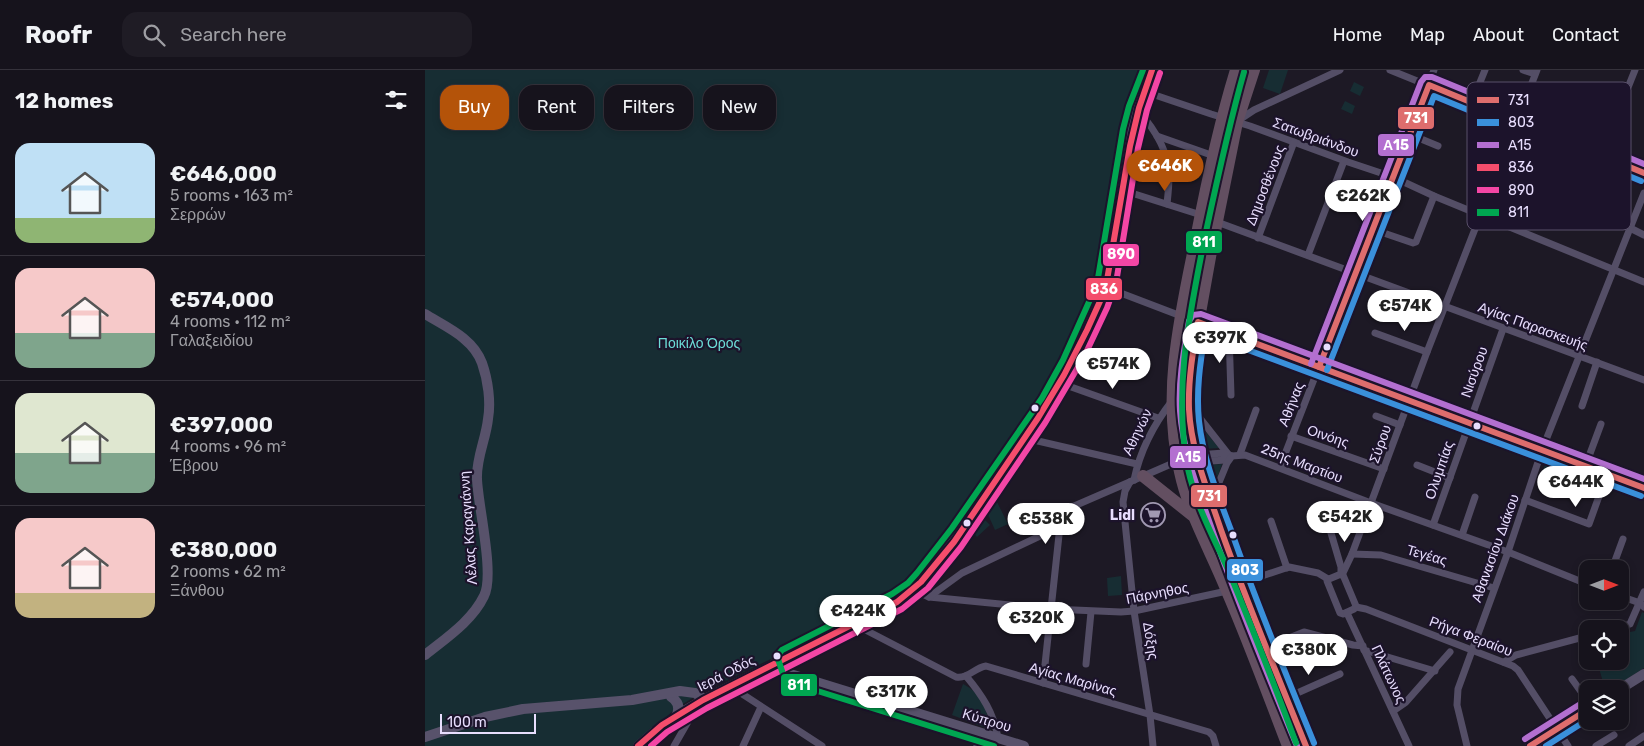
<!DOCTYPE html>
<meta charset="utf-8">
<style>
body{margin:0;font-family:Rubik,sans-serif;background:#1f1c25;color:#f1f3f6;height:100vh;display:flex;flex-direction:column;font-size:19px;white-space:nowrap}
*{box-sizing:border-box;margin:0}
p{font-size:16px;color:#9e9ea3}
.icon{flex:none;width:28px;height:28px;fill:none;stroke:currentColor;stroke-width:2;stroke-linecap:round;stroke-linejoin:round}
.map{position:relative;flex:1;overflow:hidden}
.sheet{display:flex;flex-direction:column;background:#16131c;width:425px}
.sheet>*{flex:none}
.banner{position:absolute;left:15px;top:15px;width:475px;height:45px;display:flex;gap:10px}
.needle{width:32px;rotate:90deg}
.fabs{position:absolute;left:1154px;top:490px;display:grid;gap:10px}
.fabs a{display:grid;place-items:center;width:50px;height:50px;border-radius:10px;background:#16131c;box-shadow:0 2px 8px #0003,0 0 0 1px #35323b;font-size:25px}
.scale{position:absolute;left:15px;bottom:12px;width:96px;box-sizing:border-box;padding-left:5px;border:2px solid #e8defe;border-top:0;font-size:14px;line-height:18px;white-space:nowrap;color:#e8defe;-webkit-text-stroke:4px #1c132b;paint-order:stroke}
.price{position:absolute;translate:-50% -42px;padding:0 11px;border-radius:18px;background:#fff;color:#222;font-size:16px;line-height:32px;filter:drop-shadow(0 1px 2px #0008)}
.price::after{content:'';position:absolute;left:50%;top:30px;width:15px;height:11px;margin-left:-8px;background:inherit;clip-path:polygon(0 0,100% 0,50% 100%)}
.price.on{background:#b45309;color:#fff}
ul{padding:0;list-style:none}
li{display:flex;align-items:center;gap:15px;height:125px;padding:0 15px}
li+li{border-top:1px solid #35323b}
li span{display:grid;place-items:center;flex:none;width:140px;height:100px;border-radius:15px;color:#555}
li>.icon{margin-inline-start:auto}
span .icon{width:60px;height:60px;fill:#fffc;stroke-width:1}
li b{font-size:21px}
h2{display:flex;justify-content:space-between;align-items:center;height:60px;padding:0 15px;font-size:21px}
.pill{padding:0 18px;border-radius:15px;background:#16131c;box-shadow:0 2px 8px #0003,0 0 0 1px #35323b;font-size:18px;line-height:45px}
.pill.on{background:#b45309;color:#fff}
header{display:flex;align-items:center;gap:30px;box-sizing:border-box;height:70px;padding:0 25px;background:#16131c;border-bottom:1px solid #35323b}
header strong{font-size:24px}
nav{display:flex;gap:28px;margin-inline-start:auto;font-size:18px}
.search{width:350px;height:45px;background:#1f1c25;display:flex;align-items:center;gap:12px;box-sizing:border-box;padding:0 18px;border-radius:15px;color:#9e9ea3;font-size:19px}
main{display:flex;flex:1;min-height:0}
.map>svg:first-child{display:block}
.green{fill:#172d33}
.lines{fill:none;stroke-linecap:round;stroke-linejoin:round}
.street{stroke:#544e66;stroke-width:7}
.secondary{stroke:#58526b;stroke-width:10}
.highway{stroke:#634f61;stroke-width:12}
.bus-1-casing{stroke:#1c132b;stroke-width:10}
.bus-2-casing{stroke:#1c132b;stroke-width:10}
.bus-3-casing{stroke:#1c132b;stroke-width:10}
.bus-4-casing{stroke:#1c132b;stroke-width:10}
.bus-5-casing{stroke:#1c132b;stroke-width:10}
.bus-6-casing{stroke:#1c132b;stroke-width:10}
.bus-1{stroke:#de6d6d;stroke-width:6}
.bus-2{stroke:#3a90db;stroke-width:6}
.bus-3{stroke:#b36fd0;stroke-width:6}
.bus-4{stroke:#f44d6c;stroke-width:6}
.bus-5{stroke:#f346a5;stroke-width:6}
.bus-6{stroke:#00a651;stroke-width:6}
.bus-dot{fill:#e8defe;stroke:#1c132b;stroke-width:2}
.labels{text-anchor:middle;stroke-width:4.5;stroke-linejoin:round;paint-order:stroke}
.street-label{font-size:14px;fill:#e8defe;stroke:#1c132b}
.park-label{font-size:14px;fill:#6cdcd7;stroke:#1c132b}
.poi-label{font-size:14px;font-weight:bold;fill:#e8defe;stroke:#1c132b;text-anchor:end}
.key{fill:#1c132b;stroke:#59506a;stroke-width:1}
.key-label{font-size:14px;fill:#e8defe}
.line-badge{stroke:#1c132b;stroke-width:2}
.badge-label{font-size:14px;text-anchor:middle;font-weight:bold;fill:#fff}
</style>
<header>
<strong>Roofr</strong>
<div class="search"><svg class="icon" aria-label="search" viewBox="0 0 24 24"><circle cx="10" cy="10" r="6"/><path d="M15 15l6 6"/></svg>Search here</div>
<nav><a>Home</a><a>Map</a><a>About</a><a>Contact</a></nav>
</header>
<main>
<section class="sheet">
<h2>12 homes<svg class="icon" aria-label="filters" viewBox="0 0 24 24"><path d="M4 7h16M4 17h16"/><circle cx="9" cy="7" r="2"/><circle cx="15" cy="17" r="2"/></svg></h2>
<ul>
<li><span style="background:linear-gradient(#bfe0f5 75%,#8fb573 0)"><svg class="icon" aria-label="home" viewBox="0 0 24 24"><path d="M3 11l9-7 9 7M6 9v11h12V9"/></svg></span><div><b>€646,000</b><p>5 rooms · 163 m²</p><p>Σερρών</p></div></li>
<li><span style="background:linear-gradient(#f6c9c9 65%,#7fa58c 0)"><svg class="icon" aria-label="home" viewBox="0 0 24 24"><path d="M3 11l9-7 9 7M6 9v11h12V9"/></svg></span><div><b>€574,000</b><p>4 rooms · 112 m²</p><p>Γαλαξειδίου</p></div></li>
<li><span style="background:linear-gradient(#dfe7d0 60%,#7fa58c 0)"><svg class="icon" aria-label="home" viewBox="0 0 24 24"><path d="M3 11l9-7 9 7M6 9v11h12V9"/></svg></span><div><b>€397,000</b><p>4 rooms · 96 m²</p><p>Έβρου</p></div></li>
<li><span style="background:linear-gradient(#f6c9c9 75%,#c2b280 0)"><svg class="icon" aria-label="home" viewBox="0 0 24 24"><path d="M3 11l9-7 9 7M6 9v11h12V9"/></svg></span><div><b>€380,000</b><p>2 rooms · 62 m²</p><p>Ξάνθου</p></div></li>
</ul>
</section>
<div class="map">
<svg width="1219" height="676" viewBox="0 0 1219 676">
<rect width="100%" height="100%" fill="#1d1925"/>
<g class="green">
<path d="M 0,0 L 727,0 L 718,21 L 685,193 L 646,294 L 489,520 L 277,622 L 250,639 L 210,676 L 0,676 Z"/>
<path d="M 844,0 L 863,0 L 855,24 L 838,18 Z"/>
<path d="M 929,12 L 939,17 L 935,26 L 925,21 Z"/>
<path d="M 920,31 L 930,36 L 927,44 L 916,39 Z"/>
<path d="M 781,147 L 781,164 C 770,220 753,277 755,333 C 756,368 765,401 776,433 L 872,676 L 870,676 L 850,637 L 759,405 L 753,363 L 753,289 Z"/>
<path d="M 775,355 L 794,378 L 779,379 Z"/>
<path d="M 1121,392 L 1142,400 L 1138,411 L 1117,403 Z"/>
<path d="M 797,394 L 789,417 L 781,395 Z"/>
<path d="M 572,432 L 583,454 L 570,460 L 560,438 Z"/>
<path d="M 558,448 L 565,455 L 552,467 L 545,459 Z"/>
<path d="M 696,506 L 697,525 L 683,526 L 682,508 Z"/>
<path d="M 1217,542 L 1219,543 L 1219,598 L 1186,619 L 1180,619 L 1172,591 L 1195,591 L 1195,564 L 1210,561 Z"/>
<path d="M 538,614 C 558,624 561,639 566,660 L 527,645 Z"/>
</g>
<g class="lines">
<g class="street">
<path d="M 965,0 L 1219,103"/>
<path d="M 1098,0 L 1110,4"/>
<path d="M 718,21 L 786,44 L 825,56 L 923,92 L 968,107 L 1009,126 L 1219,212"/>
<path d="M 1047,32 L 1060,0"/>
<path d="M 712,39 C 728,57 744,81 744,106 C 744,116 743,125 742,134"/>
<path d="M 814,50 L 829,40 L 915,0"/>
<path d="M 984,64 L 1013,76"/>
<path d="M 732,66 L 789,86"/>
<path d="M 1176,85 L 1210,0"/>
<path d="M 697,120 L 776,145"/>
<path d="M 1166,132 L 1185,88"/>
<path d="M 792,152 L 1219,310"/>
<path d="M 1205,158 L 1219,165"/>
<path d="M 947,159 L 988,173 L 991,172 L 1009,126"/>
<path d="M 833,168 L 869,72"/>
<path d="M 883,185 L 919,91"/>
<path d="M 680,217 L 756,246"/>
<path d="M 773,252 L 1219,418"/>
<path d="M 804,263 L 806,325"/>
<path d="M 950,263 L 1002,282"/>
<path d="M 635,313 L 733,348"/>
<path d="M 1157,336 L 1172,292"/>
<path d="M 764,340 L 774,347 L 803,384"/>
<path d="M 951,346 L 975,355"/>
<path d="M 866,366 L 959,399"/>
<path d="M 600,368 L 712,394"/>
<path d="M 815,384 L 831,340"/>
<path d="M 772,385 L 799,383 L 807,386 L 800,390 L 774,392"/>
<path d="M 992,395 L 1025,408"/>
<path d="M 855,397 L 1009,0"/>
<path d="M 1160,397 L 1176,354"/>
<path d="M 709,410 C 715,381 729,354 747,331"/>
<path d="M 705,412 L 700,421 L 698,432 L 709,541 L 725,645 L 728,676"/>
<path d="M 1100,430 L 1164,454 L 1182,404"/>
<path d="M 786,432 L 802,393 L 807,386 L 820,385 L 946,433 L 1083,482 L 1162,514"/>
<path d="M 901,446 L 916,497 L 916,504 L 918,505 L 931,536 L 929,539 L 918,544 L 915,543 L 902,511 L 904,509 L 916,504"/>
<path d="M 846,451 L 862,498"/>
<path d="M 1008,455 L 1078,259"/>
<path d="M 1037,465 L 1050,427"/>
<path d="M 927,484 L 956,485 L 1069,518"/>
<path d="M 1187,499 L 1198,469"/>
<path d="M 917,505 L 927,484 L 1002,282 L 1112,0"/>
<path d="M 816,513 L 864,497 L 893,503 L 903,509"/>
<path d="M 489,520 L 504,527 L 626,539 L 696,542 L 709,541 L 802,521"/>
<path d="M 1195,526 L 1215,533 L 1219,537"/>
<path d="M 504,527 L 537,503 L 634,457 L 636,447 L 640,440 L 753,391"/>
<path d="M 931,537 L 941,539 L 1088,596 L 1093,600 L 1143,676"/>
<path d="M 922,543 L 984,676"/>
<path d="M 429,554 L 531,607 C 543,609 549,598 561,596 L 784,662 L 788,666 L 791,676"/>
<path d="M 1190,559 L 1205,554 L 1219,522"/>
<path d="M 841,577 L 879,562 L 928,575 L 938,576"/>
<path d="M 939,580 L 1010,601"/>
<path d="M 1079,592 L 1091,585 L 1162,566"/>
<path d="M 661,594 L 666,542"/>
<path d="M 541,606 C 557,625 569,643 573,668"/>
<path d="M 1147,609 L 1162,630"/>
<path d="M 618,613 L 634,465"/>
<path d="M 305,616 L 397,676"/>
<path d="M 861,628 L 915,604"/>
<path d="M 968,641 L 981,632 L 1025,582"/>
<path d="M 249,676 L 268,643 L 268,636"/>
<path d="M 318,676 L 336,637"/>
<path d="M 552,676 L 566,666"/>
<path d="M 1042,676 L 1032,635 L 1033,619 L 1083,482 L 1117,380 L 1219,123"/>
<path d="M 1171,676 L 1189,665"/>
<path d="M 1204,676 L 1219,666"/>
</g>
<g class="secondary">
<path d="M 0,244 C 21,257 48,268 57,293 C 63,310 66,332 63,349 C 61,369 51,388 52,409 C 53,436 70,505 59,526 C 47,551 21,568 0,585"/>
<path d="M 349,594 L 354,600 L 362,603 L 599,676"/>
<path d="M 1195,619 L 1219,604"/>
<path d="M 246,627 C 253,631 255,637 252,645"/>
<path d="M 0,667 L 60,647 L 98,639 L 207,630 L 255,621 L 270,623 L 276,627 L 278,630"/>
<path d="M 213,676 L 229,662"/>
<path d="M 224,676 L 252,645 L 278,630 L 426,556 L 481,526 L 499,509 L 534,463 L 624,333 L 646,294 L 676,230 L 685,193 L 707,61 L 712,39 L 727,0"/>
<path d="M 1105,676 L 1162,640"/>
</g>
<g class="highway">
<path d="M 811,0 C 794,55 782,112 771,169 C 755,246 737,324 755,402 C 764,444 786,481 802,521 C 824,572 843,624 863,676"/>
<path d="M 829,0 L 812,52 L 787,176 L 768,282 L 764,310 L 764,340 L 770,377 L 778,408 L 806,488 L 881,676"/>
<path d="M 718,406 L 767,445"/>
</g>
<defs>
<g id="bus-1">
<path d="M 894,297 L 1004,15 L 1219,103"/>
<path d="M 881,676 C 852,604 822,533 796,460 C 783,421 766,381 764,339 C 763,310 768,281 773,252 L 1219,418"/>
<path d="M 1105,676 L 1162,640"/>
</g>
<g id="bus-2">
<path d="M 902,300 L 1009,26 L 1216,111"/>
<path d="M 889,673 C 860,602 831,532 806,460 C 793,425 778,389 774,351 C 771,322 775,293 780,264 L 1216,426"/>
<path d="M 1121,676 L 1162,650"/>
</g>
<g id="bus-3">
<path d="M 886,294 L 996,12 L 1000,7 L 1007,7 L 1219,94"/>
<path d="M 1100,669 L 1157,633"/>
<path d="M 872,676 C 843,606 814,536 789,465 C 775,424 758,384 755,341 C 753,311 759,280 764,251 L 768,245 L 776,244 L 1219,409"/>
</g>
<path id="bus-4" d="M 213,676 L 237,655 L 278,630 L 472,532 L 496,512 L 529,472 L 613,348 L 639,305 L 662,260 L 676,229 L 682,210 L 705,76 L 714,38 L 727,0"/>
<path id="bus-5" d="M 226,676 L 242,662 L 282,638 L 477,539 L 503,518 L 536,477 L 620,353 L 659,287 L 682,238 L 691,213 L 713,78 L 722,40 L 735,3"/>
<g id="bus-6">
<path d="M 819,2 C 803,58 791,115 779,171 C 764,247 748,322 763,399 C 771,436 790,470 805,504 C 828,560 850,616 871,673"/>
<path d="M 569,676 L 370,614 L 358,604 L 352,586 L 357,580 L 467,524 L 483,513 L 492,503 L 527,458 L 617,328 L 638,290 L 672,214 L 698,59 L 704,36 L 718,0"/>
</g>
</defs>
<use href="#bus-1" class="bus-1-casing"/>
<use href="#bus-2" class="bus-2-casing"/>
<use href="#bus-3" class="bus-3-casing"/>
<use href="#bus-4" class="bus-4-casing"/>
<use href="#bus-5" class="bus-5-casing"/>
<use href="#bus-6" class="bus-6-casing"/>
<use href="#bus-1" class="bus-1"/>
<use href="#bus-2" class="bus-2"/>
<use href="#bus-3" class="bus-3"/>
<use href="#bus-4" class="bus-4"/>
<use href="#bus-5" class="bus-5"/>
<use href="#bus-6" class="bus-6"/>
</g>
<defs>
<symbol id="supermarket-ring" viewBox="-11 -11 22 22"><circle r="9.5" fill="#1c132b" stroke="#a199b2" stroke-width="1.5"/><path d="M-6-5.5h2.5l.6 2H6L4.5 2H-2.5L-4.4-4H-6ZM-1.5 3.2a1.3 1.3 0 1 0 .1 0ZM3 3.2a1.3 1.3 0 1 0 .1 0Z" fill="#a199b2"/></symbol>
</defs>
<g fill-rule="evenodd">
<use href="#supermarket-ring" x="714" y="431" width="28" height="28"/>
</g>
<g class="bus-dot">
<circle cx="902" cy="277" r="4.5"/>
<circle cx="610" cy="338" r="4.5"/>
<circle cx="1052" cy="356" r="4.5"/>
<circle cx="542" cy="453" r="4.5"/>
<circle cx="808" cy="465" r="4.5"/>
<circle cx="352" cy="586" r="4.5"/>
</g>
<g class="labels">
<g class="street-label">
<text transform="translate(891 67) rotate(20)" y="5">Σατωβριάνδου</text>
<text transform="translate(840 115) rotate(-69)" y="5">Δημοσθένους</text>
<text transform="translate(1108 256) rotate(20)" y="5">Αγίας Παρασκευής</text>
<text transform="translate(1049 302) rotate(-70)" y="5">Νισύρου</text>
<text transform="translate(866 334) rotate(-68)" y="5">Αθήνας</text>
<text transform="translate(712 362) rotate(-64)" y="5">Αθηνών</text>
<text transform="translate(903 366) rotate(19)" y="5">Οινόης</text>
<text transform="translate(955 374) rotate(-70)" y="5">Σύρου</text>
<text transform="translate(877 393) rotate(21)" y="5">25ης Μαρτίου</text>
<text transform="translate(1014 400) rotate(-71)" y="5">Ολυμπίας</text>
<text transform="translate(43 458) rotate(-94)" y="5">Λέλας Καραγιάννη</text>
<text transform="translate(1070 478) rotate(-70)" y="5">Αθανασίου Διάκου</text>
<text transform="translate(1002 485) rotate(16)" y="5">Τεγέας</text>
<text transform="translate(732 523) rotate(-11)" y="5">Πάρνηθος</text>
<text transform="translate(1046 566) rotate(21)" y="5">Ρήγα Φεραίου</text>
<text transform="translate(726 571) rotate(81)" y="5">Δόξης</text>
<text transform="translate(301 603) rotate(-27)" y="5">Ιερά Οδός</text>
<text transform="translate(964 604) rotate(65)" y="5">Πλάτωνος</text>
<text transform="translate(648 609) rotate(16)" y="5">Αγίας Μαρίνας</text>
<text transform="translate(562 650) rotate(17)" y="5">Κύπρου</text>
</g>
<g class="park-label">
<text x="274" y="278">Ποικίλο Όρος</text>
</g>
<g class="poi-label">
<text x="710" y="450">Lidl</text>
</g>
</g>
<rect x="1042" y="12" width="164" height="148" rx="8" class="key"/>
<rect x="1052" y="27" width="22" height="6" fill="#de6d6d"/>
<rect x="1052" y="49" width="22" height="7" fill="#3a90db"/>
<rect x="1052" y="72" width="22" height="6" fill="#b36fd0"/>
<rect x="1052" y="94" width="22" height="7" fill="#f44d6c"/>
<rect x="1052" y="117" width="22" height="6" fill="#f346a5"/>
<rect x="1052" y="139" width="22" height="7" fill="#00a651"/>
<g class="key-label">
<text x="1083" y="35">731</text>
<text x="1083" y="57">803</text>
<text x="1083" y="80">Α15</text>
<text x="1083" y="102">836</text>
<text x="1083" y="125">890</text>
<text x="1083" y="147">811</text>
</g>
<g class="line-badge">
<rect x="972" y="36" width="38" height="24" rx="5" fill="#de6d6d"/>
<rect x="952" y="63" width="38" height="24" rx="5" fill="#b36fd0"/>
<rect x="760" y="160" width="38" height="24" rx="5" fill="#00a651"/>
<rect x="677" y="173" width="38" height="24" rx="5" fill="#f346a5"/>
<rect x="660" y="207" width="38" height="24" rx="5" fill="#f44d6c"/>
<rect x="744" y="375" width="38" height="24" rx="5" fill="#b36fd0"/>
<rect x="765" y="414" width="38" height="24" rx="5" fill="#de6d6d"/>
<rect x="801" y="488" width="38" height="24" rx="5" fill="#3a90db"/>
<rect x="355" y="603" width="38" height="24" rx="5" fill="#00a651"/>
</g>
<g class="badge-label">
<text x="991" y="53">731</text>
<text x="971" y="80">Α15</text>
<text x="779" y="177">811</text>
<text x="696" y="189">890</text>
<text x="679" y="224">836</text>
<text x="763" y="392">Α15</text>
<text x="784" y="431">731</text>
<text x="820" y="505">803</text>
<text x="374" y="620">811</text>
</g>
</svg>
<div class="fabs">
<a><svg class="needle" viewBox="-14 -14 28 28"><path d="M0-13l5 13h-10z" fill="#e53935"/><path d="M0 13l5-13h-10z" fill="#9e9ea3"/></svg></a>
<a><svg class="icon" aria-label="locate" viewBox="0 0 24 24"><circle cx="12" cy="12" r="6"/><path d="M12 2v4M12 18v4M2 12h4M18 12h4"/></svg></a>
<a><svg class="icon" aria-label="layers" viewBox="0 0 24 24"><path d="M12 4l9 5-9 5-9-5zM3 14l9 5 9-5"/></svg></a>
</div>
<div class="scale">100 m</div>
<b class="price on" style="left:740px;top:122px">€646K</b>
<b class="price" style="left:938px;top:152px">€262K</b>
<b class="price" style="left:980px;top:262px">€574K</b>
<b class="price" style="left:795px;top:294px">€397K</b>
<b class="price" style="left:688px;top:320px">€574K</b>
<b class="price" style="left:1151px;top:438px">€644K</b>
<b class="price" style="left:920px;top:473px">€542K</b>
<b class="price" style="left:621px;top:475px">€538K</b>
<b class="price" style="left:433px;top:567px">€424K</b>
<b class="price" style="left:611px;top:574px">€320K</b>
<b class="price" style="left:884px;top:606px">€380K</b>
<b class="price" style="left:466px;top:648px">€317K</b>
<div class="banner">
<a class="pill on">Buy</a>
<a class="pill">Rent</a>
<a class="pill">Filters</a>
<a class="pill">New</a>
</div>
</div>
</main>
